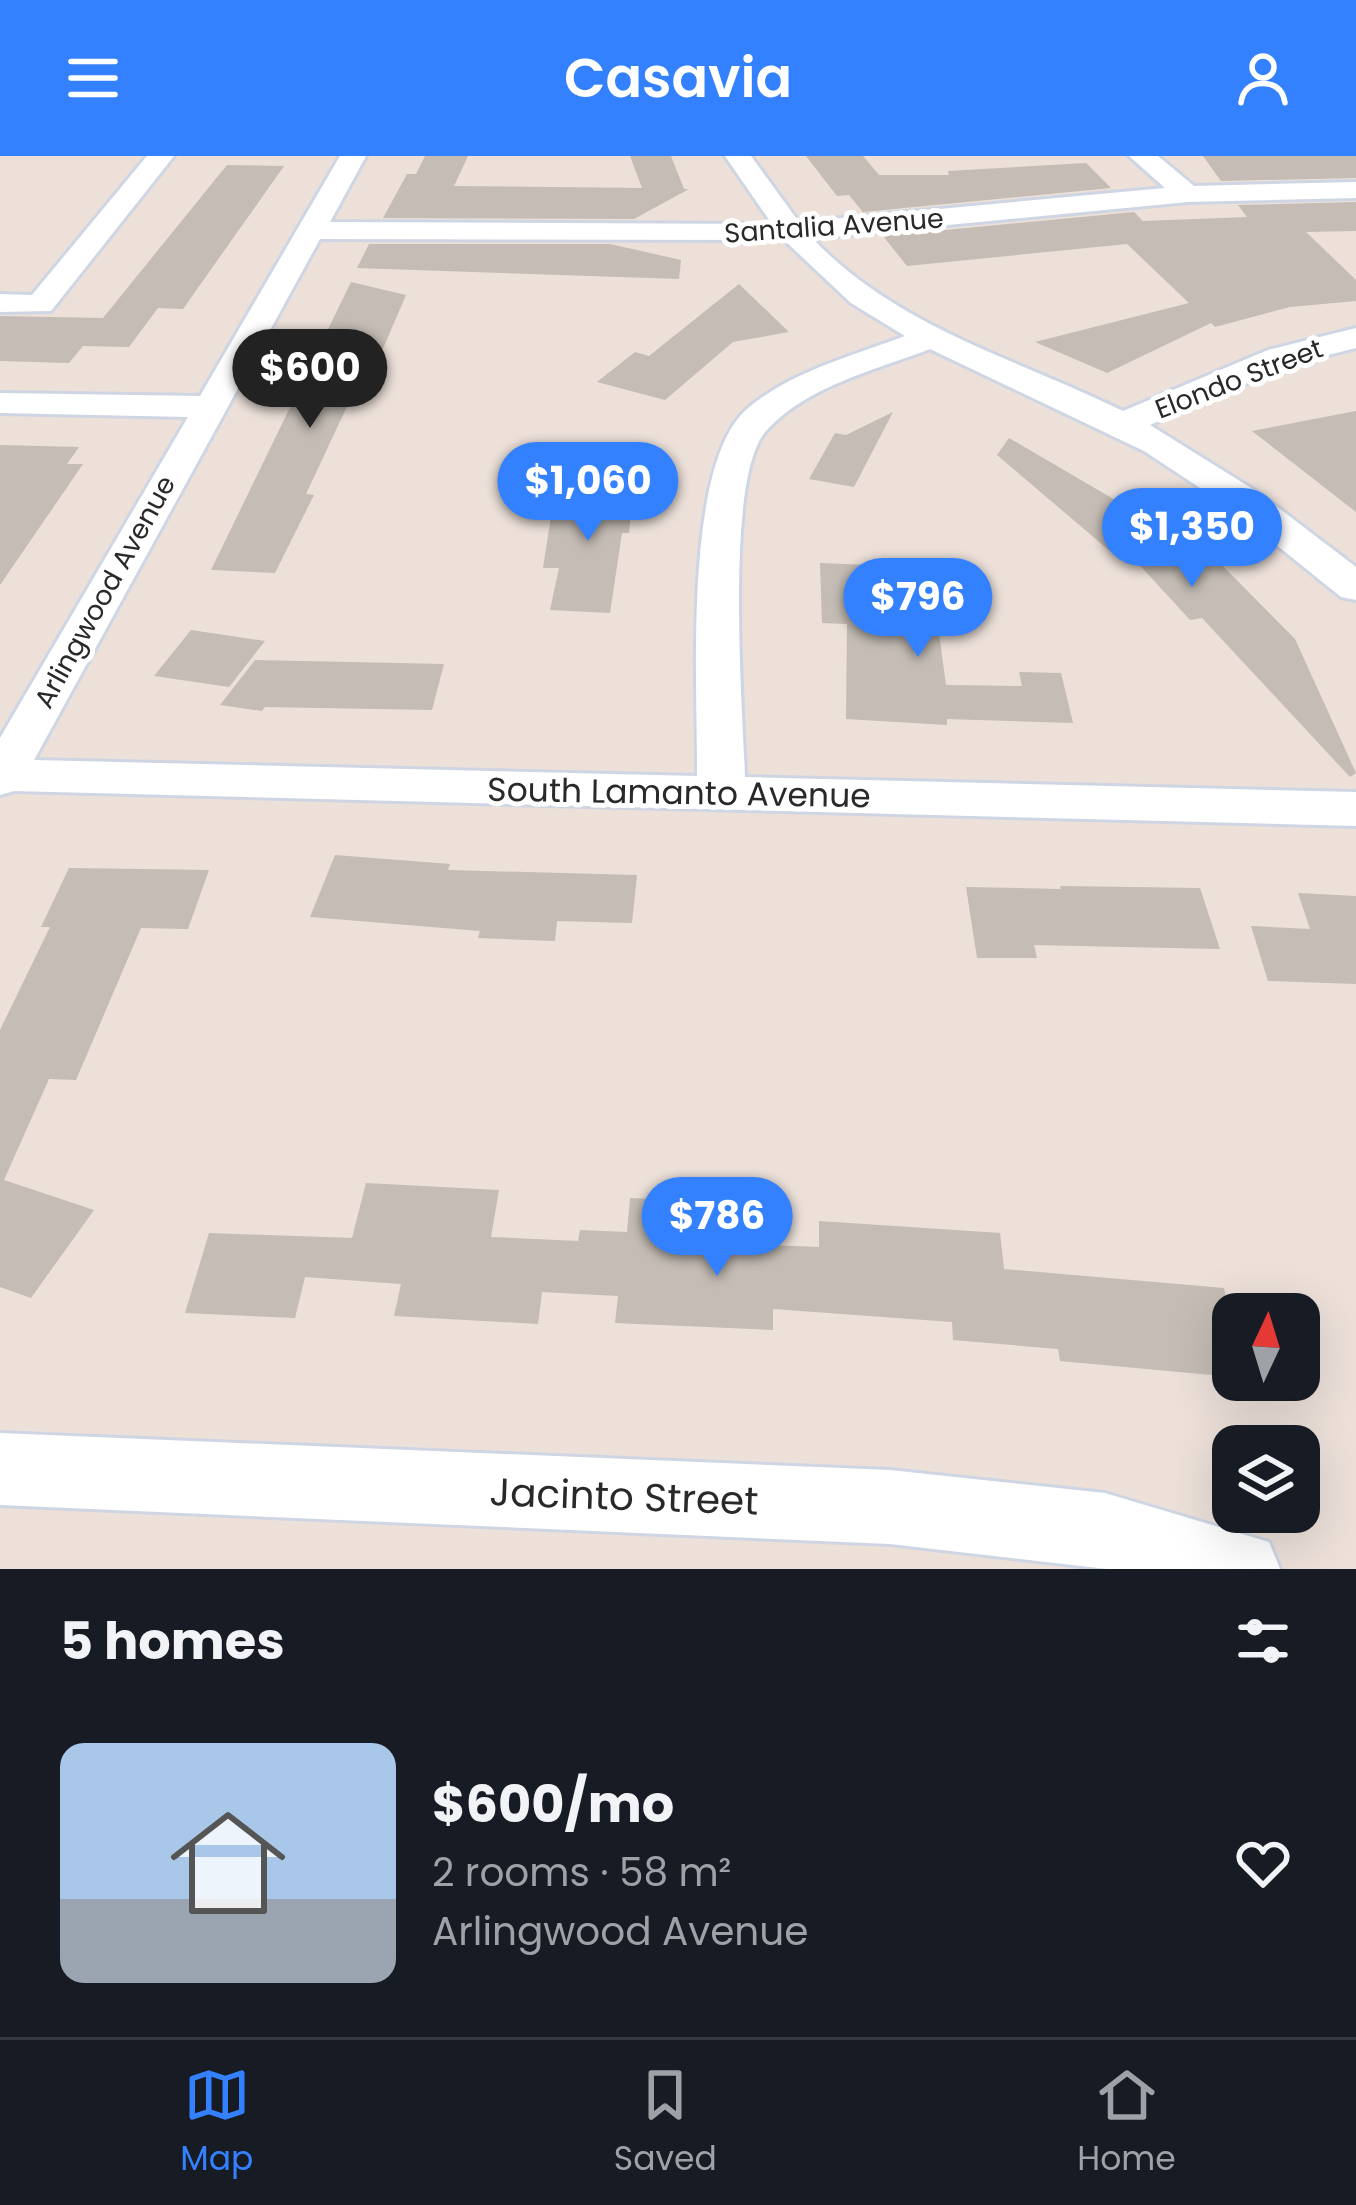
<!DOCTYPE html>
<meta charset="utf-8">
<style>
body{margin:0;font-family:Poppins,sans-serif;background:#242831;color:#f1f3f6;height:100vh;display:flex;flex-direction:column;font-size:45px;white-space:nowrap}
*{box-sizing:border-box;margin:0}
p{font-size:39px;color:#9ea1a6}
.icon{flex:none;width:66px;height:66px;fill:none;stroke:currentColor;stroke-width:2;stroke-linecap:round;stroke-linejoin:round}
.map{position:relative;height:1413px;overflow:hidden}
.panel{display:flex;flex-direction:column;background:#171b24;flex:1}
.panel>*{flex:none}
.needle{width:78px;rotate:4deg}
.buttons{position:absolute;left:1212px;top:1137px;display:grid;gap:24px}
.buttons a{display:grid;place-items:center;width:108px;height:108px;border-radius:24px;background:#171b24;box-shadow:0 12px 48px #0002;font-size:60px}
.price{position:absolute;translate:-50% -102px;padding:0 27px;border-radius:42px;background:#3481ff;color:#fff;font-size:39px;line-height:78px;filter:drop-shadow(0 3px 6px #0008)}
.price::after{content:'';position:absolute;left:50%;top:72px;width:36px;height:27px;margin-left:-18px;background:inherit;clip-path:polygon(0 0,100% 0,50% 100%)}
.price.current{background:#222;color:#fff}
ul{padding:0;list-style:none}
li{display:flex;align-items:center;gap:36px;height:300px;padding:0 60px}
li+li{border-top:3px solid #363941}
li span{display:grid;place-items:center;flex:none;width:336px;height:240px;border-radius:24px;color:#555}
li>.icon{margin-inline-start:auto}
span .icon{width:144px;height:144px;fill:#fffc;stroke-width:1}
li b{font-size:51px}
h2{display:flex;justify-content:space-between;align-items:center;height:144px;padding:0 60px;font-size:51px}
header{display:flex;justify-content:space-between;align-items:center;height:156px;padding:0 60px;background:#3481ff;color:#fff;font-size:54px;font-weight:600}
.dock{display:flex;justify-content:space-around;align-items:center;height:168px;border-top:3px solid #363941;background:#171b24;font-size:33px;color:#9ea1a6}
.dock a{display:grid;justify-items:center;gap:6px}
.dock .current{color:#3481ff}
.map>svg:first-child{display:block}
.building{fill:#c4bcb5}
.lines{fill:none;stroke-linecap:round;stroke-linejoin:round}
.minor-casing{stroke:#cfd6e3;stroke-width:6}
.minor{fill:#fff;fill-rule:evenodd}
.labels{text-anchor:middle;stroke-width:10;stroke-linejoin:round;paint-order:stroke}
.far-street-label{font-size:27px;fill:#292929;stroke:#fff}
.street-label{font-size:33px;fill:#292929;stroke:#fff}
.near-street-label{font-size:39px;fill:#292929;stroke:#fff}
</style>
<header><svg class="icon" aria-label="menu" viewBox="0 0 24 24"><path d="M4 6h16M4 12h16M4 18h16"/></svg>Casavia<svg class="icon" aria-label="person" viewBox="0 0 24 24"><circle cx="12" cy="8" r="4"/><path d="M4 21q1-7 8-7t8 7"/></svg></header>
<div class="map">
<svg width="1356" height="1413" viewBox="0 0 1356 1413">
<rect width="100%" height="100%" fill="#ece0d9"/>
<g class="building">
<path d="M 425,0 L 468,0 L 454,30 L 642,32 L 630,0 L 671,0 L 684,33 L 689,33 L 634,63 L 383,62 L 407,18 L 416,18 Z"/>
<path d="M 806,0 L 863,0 L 879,19 L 949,19 L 948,15 L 1086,7 L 1111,32 L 863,56 L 849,39 L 837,40 Z"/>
<path d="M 1203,0 L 1356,0 L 1356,22 L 1221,25 Z"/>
<path d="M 227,9 L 284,10 L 183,153 L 158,152 L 129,191 L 83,190 L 69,207 L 0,205 L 0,160 L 103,162 Z"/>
<path d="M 1356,46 L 1356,75 L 1306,76 L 1356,124 L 1356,145 L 1290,151 L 1215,171 L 1211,167 L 1107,217 L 1035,186 L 1189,147 L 1127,88 L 907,110 L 883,80 L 1134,56 L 1143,65 L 1247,61 L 1238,49 Z"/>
<path d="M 369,88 L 610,88 L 681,104 L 679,123 L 357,112 Z"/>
<path d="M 351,126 L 406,139 L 367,230 L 360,229 L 354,244 L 350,244 L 306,338 L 314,339 L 275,417 L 211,414 Z"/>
<path d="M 739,128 L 789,176 L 733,186 L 665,244 L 597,226 L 635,196 L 649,200 Z"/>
<path d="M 1356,255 L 1356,356 L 1252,275 Z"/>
<path d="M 893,256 L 854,331 L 809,323 L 835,277 L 846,279 Z"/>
<path d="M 1009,282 L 1122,348 L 1130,346 L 1172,380 L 1187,376 L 1200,387 L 1295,483 L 1356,617 L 1350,621 L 1202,462 L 1190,464 L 1125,393 L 1111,396 L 997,299 Z"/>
<path d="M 0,289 L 79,291 L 67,308 L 83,308 L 0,429 Z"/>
<path d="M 585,322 L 634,323 L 629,377 L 622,377 L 610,457 L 550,454 L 559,412 L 543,412 L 554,341 L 582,341 Z"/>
<path d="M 820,407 L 871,409 L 874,431 L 933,433 L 946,529 L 1022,530 L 1019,516 L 1061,517 L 1073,567 L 947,563 L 947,569 L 846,563 L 847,468 L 822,467 Z"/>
<path d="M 191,474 L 265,485 L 229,531 L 154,520 Z"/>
<path d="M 255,504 L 444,508 L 432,554 L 265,551 L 262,555 L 220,549 Z"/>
<path d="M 335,699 L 450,708 L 448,714 L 637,719 L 632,767 L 557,765 L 555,785 L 478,782 L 480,775 L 310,761 Z"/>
<path d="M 69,712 L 209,714 L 188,773 L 141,772 L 76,924 L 49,923 L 4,1024 L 94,1054 L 31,1142 L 0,1131 L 0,874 L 50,771 L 41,771 Z"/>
<path d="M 1060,730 L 1200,732 L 1220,793 L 1034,789 L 1037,802 L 977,802 L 966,731 L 1061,733 Z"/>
<path d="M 1298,737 L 1356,740 L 1356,828 L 1268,825 L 1251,770 L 1310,773 Z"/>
<path d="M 366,1027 L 499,1034 L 491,1081 L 578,1085 L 580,1074 L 627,1076 L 630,1042 L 695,1045 L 694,1086 L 819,1091 L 819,1065 L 1000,1077 L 1004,1113 L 1224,1132 L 1233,1179 L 1233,1221 L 1060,1205 L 1058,1193 L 953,1184 L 952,1166 L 773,1153 L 773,1174 L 615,1167 L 618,1140 L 542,1136 L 538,1168 L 394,1160 L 401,1128 L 305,1121 L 295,1162 L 185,1157 L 209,1077 L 352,1082 Z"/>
</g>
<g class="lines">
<defs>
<g id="minor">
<path d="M 147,0 L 174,0 L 51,155 L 0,156 L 0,138 L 32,139 Z"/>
<path d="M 340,0 L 366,0 L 330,66 L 772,68 L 725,0 L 751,0 L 799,66 L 1165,32 L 1129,0 L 1158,0 L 1194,30 L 1356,26 L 1356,42 L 1188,46 L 812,82 C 896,171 1017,203 1123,255 L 1268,194 L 1356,172 L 1356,192 L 1292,208 L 1150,269 L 1259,337 L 1356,411 L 1356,444 L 1341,441 L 1232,353 L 1144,295 L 930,193 C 876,214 806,230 766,275 C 724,321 743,554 745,621 L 1356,636 L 1356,670 L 14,635 L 0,639 L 0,582 L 188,261 L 0,257 L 0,237 L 200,240 ZM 320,83 L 784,84 L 851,147 L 905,180 C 852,200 790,216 747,253 C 682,310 698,535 697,620 L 34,604 Z"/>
<path d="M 0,1277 L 890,1314 L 1105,1337 L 1269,1386 L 1280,1413 L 1107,1413 L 890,1388 L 0,1349 Z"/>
</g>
</defs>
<use href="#minor" class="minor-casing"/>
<use href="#minor" class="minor"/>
</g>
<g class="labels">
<g class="far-street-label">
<text transform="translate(834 70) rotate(-4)" y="9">Santalia Avenue</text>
<text transform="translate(1239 223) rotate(-21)" y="9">Elondo Street</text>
<text transform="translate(105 436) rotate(-61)" y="9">Arlingwood Avenue</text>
</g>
<g class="street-label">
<text transform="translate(679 636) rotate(1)" y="12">South Lamanto Avenue</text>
</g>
<g class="near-street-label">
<text transform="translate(624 1340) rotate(2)" y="14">Jacinto Street</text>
</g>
</g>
</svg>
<div class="buttons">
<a><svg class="needle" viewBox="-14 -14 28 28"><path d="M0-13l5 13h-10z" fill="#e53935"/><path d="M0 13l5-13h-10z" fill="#9ea1a6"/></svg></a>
<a><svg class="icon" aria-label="layers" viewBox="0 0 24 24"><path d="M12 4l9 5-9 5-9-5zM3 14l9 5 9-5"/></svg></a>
</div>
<b class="price current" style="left:310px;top:275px">$600</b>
<b class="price" style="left:588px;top:388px">$1,060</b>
<b class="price" style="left:1192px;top:434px">$1,350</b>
<b class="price" style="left:918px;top:504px">$796</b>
<b class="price" style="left:717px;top:1123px">$786</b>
</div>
<section class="panel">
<h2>5 homes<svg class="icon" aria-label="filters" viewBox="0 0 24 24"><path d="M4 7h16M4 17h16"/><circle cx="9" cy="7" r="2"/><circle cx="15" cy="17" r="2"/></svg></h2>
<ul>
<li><span style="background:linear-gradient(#a9c7e8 65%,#9aa5b1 0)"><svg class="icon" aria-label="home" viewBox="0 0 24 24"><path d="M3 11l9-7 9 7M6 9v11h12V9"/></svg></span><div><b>$600/mo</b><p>2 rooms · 58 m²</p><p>Arlingwood Avenue</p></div><svg class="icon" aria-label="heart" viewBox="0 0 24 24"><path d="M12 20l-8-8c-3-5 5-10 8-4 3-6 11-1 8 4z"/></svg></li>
</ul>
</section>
<nav class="dock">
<a class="current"><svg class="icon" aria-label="map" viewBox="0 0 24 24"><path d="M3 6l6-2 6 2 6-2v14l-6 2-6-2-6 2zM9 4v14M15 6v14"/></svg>Map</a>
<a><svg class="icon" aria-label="saved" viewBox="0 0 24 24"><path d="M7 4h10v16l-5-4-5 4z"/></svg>Saved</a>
<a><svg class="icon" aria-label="home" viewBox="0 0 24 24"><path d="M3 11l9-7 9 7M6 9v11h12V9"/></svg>Home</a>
</nav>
